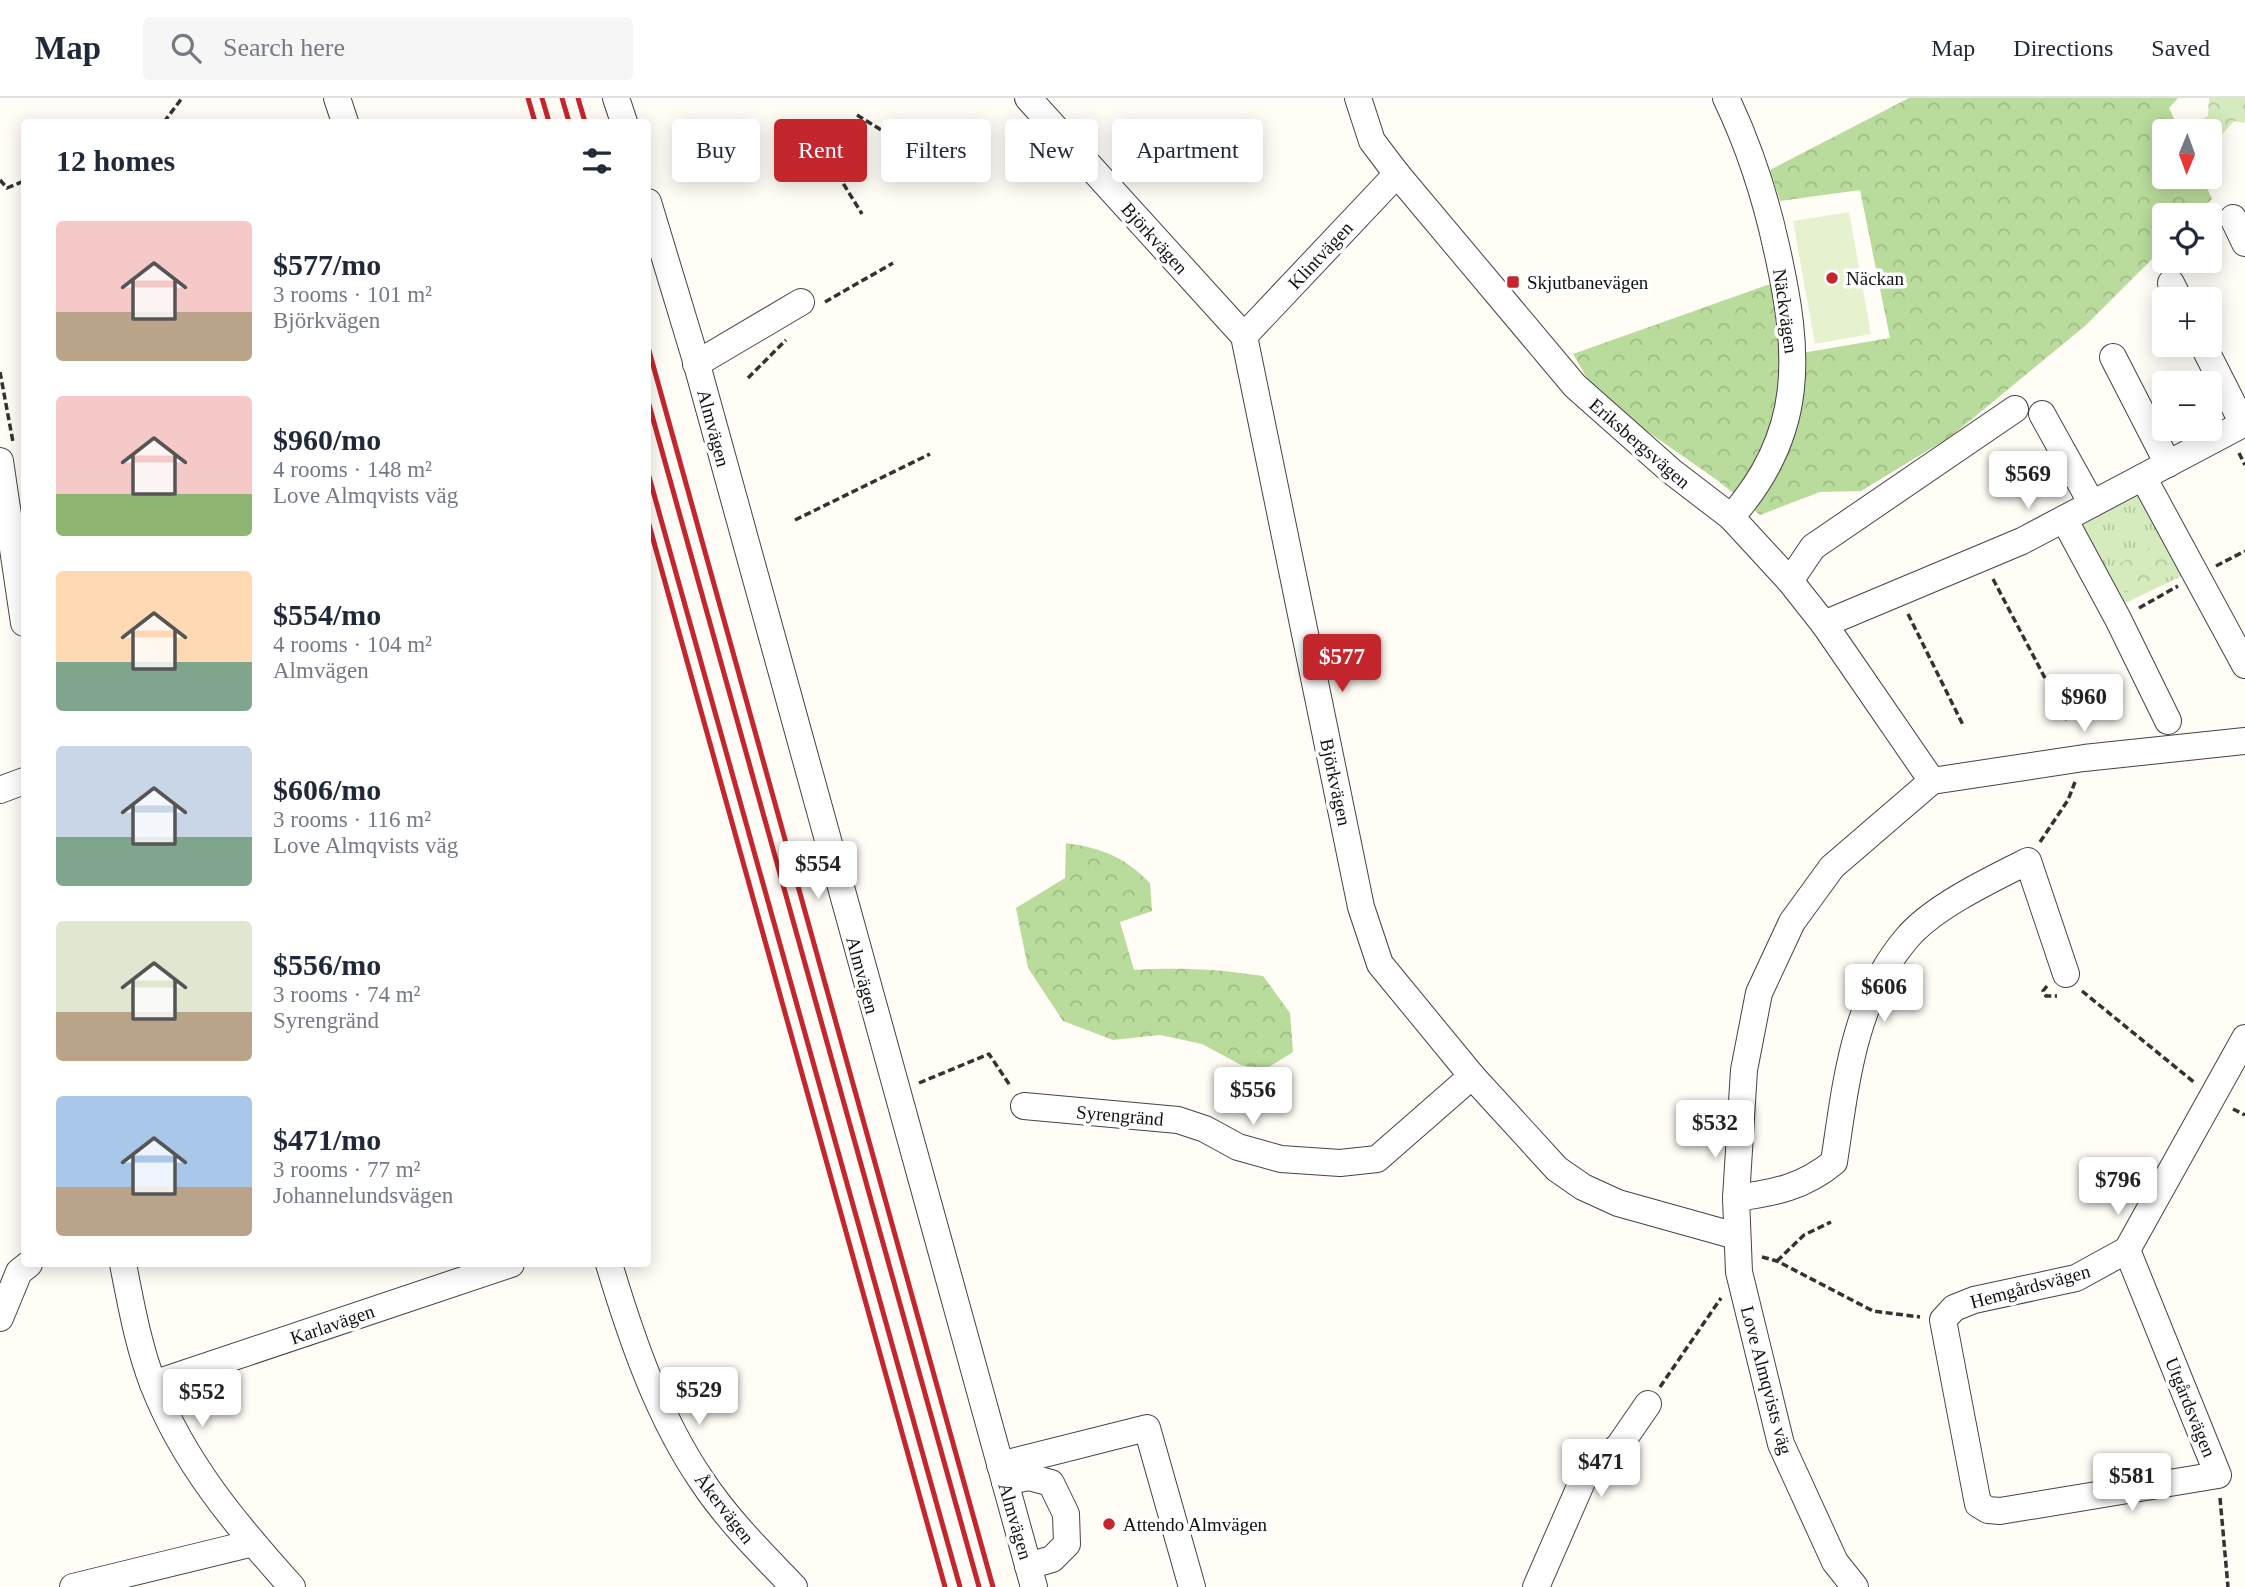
<!DOCTYPE html>
<meta charset="utf-8">
<style>
body{margin:0;font-family:"Times New Roman",serif;background:#f6f6f7;color:#1f2937;height:100vh;display:flex;flex-direction:column;font-size:26px;white-space:nowrap}
*{box-sizing:border-box;margin:0}
p{font-size:23px;color:#747a83}
.icon{flex:none;width:38px;height:38px;fill:none;stroke:currentColor;stroke-width:2;stroke-linecap:round;stroke-linejoin:round}
.map{position:relative;flex:1;overflow:hidden}
.panel{position:absolute;left:21px;top:21px;width:630px;height:1148px;display:flex;flex-direction:column;background:#fff;border-radius:7px;box-shadow:0 4px 18px #0003}
.panel>*{flex:none}
.hud{position:absolute;left:672px;top:21px;width:665px;height:63px;display:flex;gap:14px}
.needle{width:46px;rotate:181deg}
.tools{position:absolute;left:2152px;top:21px;display:grid;gap:14px}
.tools a{display:grid;place-items:center;width:70px;height:70px;border-radius:7px;background:#fff;box-shadow:0 4px 18px #0003;font-size:35px}
.price{position:absolute;translate:-50% -60px;padding:0 16px;border-radius:7px;background:#fff;color:#222;font-size:23px;line-height:46px;filter:drop-shadow(0 2px 4px #0008)}
.price::after{content:'';position:absolute;left:50%;top:42px;width:21px;height:16px;margin-left:-10px;background:inherit;clip-path:polygon(0 0,100% 0,50% 100%)}
.price.current{background:#c4262e;color:#fff}
ul{padding:0;list-style:none}
li{display:flex;align-items:center;gap:21px;height:175px;padding:0 35px}
li span{display:grid;place-items:center;flex:none;width:196px;height:140px;border-radius:7px;color:#555}
li>.icon{margin-inline-start:auto}
span .icon{width:84px;height:84px;fill:#fffc;stroke-width:1}
li b{font-size:30px}
h2{display:flex;justify-content:space-between;align-items:center;height:84px;padding:0 35px;font-size:30px}
.tag{padding:0 24px;border-radius:7px;background:#fff;box-shadow:0 4px 18px #0003;font-size:24px;line-height:63px}
.tag.current{background:#c4262e;color:#fff}
header{display:flex;align-items:center;gap:42px;box-sizing:border-box;height:98px;padding:0 35px;background:#fff;border-bottom:2px solid #e0e1e3}
header strong{font-size:33px}
nav{display:flex;gap:38px;margin-inline-start:auto;font-size:24px}
.search{width:490px;height:63px;background:#f6f6f7;display:flex;align-items:center;gap:18px;box-sizing:border-box;padding:0 24px;border-radius:7px;color:#747a83;font-size:26px}
.map>svg:first-child{display:block}
.grass{fill:url(#grass-tufts)}
.forest{fill:url(#forest-crowns)}
.park{fill:url(#park-crowns)}
.pitch{fill:#e6f2cf}
.lines{fill:none;stroke-linecap:round;stroke-linejoin:round}
.minor-casing{stroke:#444;stroke-width:28}
.path{stroke:#333;stroke-width:3.5;stroke-dasharray:7 3.5;stroke-linecap:butt}
.minor{stroke:#fff;stroke-width:26}
.rail{stroke:#c4262e;stroke-width:5}
.poi-dot{fill:#c4262e;stroke:#fff;stroke-width:2.5}
.labels{text-anchor:middle;stroke-width:7;stroke-linejoin:round;paint-order:stroke}
.street-label{font-size:19px;fill:#111;stroke:#fff}
.poi-label{font-size:19px;fill:#111;stroke:#fff;text-anchor:start}
</style>
<header>
<strong>Map</strong>
<div class="search"><svg class="icon" aria-label="search" viewBox="0 0 24 24"><circle cx="10" cy="10" r="6"/><path d="M15 15l6 6"/></svg>Search here</div>
<nav><a>Map</a><a>Directions</a><a>Saved</a></nav>
</header>
<div class="map">
<svg width="2245" height="1489" viewBox="0 0 2245 1489">
<defs>
<pattern id="grass-tufts" width="24" height="20" patternUnits="userSpaceOnUse" patternTransform="scale(1.75)"><rect width="24" height="20" fill="#d5ebbd"/><path d="M3 7l-1-3M5 7V3M7 7l1-3M15 17l-1-3M17 17v-4M19 17l1-3" fill="none" stroke="#b6c8a1"/></pattern>
<pattern id="forest-crowns" width="20" height="18" patternUnits="userSpaceOnUse" patternTransform="scale(1.75)"><rect width="20" height="18" fill="#b9dc9c"/><path d="M2 6a3 3 0 1 1 6 0M12 15a3 3 0 1 1 6 0" fill="none" stroke="#9ebc85"/></pattern>
<pattern id="park-crowns" width="20" height="18" patternUnits="userSpaceOnUse" patternTransform="scale(1.75)"><rect width="20" height="18" fill="#d5ebbd"/><path d="M2 6a3 3 0 1 1 6 0M12 15a3 3 0 1 1 6 0" fill="none" stroke="#b6c8a1"/></pattern>
</defs>
<rect width="100%" height="100%" fill="#fffdf5"/>
<path class="grass" d="M 2146,393 L 2188,475 L 2117,509 L 2075,430 Z"/>
<g class="forest">
<path d="M 1909,0 L 2178,0 L 2169,10 L 2180,33 L 2165,33 L 2165,79 L 2202,79 L 2212,101 L 2195,117 L 2165,117 L 2165,148 L 2085,228 L 1950,339 L 1861,393 L 1820,394 L 1760,417 L 1717,382 L 1598,299 L 1573,256 L 1770,186 L 1796,256 L 1890,240 L 1860,92 L 1780,103 L 1770,72 Z"/>
<path d="M 1066,745 C 1104,751 1123,758 1150,785 L 1152,813 L 1120,824 L 1134,872 C 1178,869 1219,871 1263,878 L 1290,915 L 1293,954 L 1264,972 L 1241,967 L 1202,946 L 1160,937 L 1113,942 L 1063,923 L 1028,870 L 1016,810 L 1065,780 Z"/>
</g>
<g class="park">
<path d="M 2209,0 L 2245,0 L 2245,25 L 2234,23 L 2210,50 L 2210,33 L 2191,33 L 2194,25 L 2208,18 Z"/>
<path d="M 2163,442 L 2177,469 L 2125,495 L 2111,470 Z"/>
</g>
<path class="pitch" d="M 1849,114 L 1871,236 L 1815,246 L 1793,123 Z"/>
<g class="lines">
<defs>
<g id="minor">
<path d="M 337,0 L 345,24"/>
<path d="M 616,0 L 624,24"/>
<path d="M 1028,0 L 1244,238 L 1361,809 L 1380,866 L 1472,978 L 1557,1071 L 1583,1089 L 1618,1105 L 1736,1138"/>
<path d="M 1358,0 L 1372,43 L 1397,76 L 1575,288 L 1671,373 L 1731,419 L 1790,483 L 1824,526 L 1932,683"/>
<path d="M 1726,0 C 1749,48 1766,101 1777,152 C 1800,255 1806,335 1731,419"/>
<path d="M 648,104 L 694,256 L 1034,1489"/>
<path d="M 2233,120 L 2245,145"/>
<path d="M 2171,185 L 2179,201"/>
<path d="M 1244,238 L 1397,76"/>
<path d="M 2203,247 L 2243,326"/>
<path d="M 2113,259 L 2168,366"/>
<path d="M 696,266 L 801,204"/>
<path d="M 2042,316 L 2092,406"/>
<path d="M 0,363 L 24,525"/>
<path d="M 2143,379 L 2245,567"/>
<path d="M 2064,421 L 2118,521 L 2168,623"/>
<path d="M 1790,483 L 1813,449 L 2015,311"/>
<path d="M 1824,526 L 2022,443 L 2245,325"/>
<path d="M 0,692 L 24,683"/>
<path d="M 1024,1008 L 1178,1022 L 1205,1031 L 1238,1049 L 1281,1061 L 1340,1065 L 1377,1061 L 1472,978"/>
<path d="M 1736,1100 C 1774,1095 1804,1089 1834,1064 C 1846,986 1853,903 1907,840 C 1933,809 1992,781 2028,763 L 2066,876"/>
<path d="M 2127,1152 L 2218,1377 L 2000,1413 L 1988,1412 L 1978,1406 L 1943,1222 L 1954,1210 L 1974,1202 L 2076,1180 L 2127,1152 L 2245,940"/>
<path d="M 123,1166 C 131,1206 138,1247 153,1286 C 183,1364 237,1428 292,1489"/>
<path d="M 609,1166 C 631,1239 658,1319 702,1383 C 727,1421 762,1456 794,1489"/>
<path d="M 0,1220 L 19,1174 L 29,1166"/>
<path d="M 153,1286 L 511,1166"/>
<path d="M 1000,1367 L 1147,1330 L 1192,1489"/>
<path d="M 1005,1384 L 1029,1379 L 1051,1385 L 1066,1416 L 1067,1446 L 1052,1461 L 1028,1468"/>
<path d="M 73,1489 L 253,1445"/>
<path d="M 1536,1489 L 1585,1377 L 1619,1348 L 1648,1306"/>
<path d="M 1855,1489 L 1835,1464 L 1781,1346 L 1739,1174 L 1736,1100 L 1744,972 L 1759,895 L 1792,824 L 1832,769 L 1932,683 L 2084,660 L 2245,643"/>
</g>
</defs>
<use href="#minor" class="minor-casing"/>
<g class="path">
<path d="M 857,17 L 891,38"/>
<path d="M 164,24 L 182,0"/>
<path d="M 827,59 L 862,116"/>
<path d="M 0,82 L 7,90 L 24,83"/>
<path d="M 825,204 L 893,165"/>
<path d="M 0,274 L 13,344"/>
<path d="M 748,280 L 786,242"/>
<path d="M 2239,355 L 2245,367"/>
<path d="M 795,422 L 930,356"/>
<path d="M 2216,468 L 2245,453"/>
<path d="M 1993,481 L 2067,622"/>
<path d="M 2139,510 L 2178,488"/>
<path d="M 1908,516 L 1963,627"/>
<path d="M 2040,744 L 2068,702 L 2075,684"/>
<path d="M 2047,888 L 2043,893 L 2046,898 L 2057,898"/>
<path d="M 2082,893 L 2195,985"/>
<path d="M 919,985 L 989,956 L 1011,989"/>
<path d="M 2233,1011 L 2245,1017"/>
<path d="M 1762,1159 L 1777,1163 L 1873,1213 L 1920,1219"/>
<path d="M 1777,1163 L 1804,1137 L 1831,1124"/>
<path d="M 1660,1289 L 1721,1200"/>
<path d="M 2220,1400 L 2228,1489"/>
</g>
<use href="#minor" class="minor"/>
<g class="rail">
<path d="M 528,0 L 535,24"/>
<path d="M 542,0 L 549,24"/>
<path d="M 562,0 L 569,24"/>
<path d="M 578,0 L 585,24"/>
<path d="M 648,249 L 993,1489"/>
<path d="M 648,303 L 979,1489"/>
<path d="M 648,375 L 960,1489"/>
<path d="M 648,423 L 945,1489"/>
</g>
</g>
<g class="poi-dot">
<circle cx="1832" cy="180" r="7"/>
<rect x="1506" y="177" width="14" height="14" rx="3.5"/>
<circle cx="1109" cy="1426" r="7"/>
</g>
<g class="labels">
<g class="street-label">
<text transform="translate(1155 140) rotate(48)" y="7">Björkvägen</text>
<text transform="translate(1320 157) rotate(-47)" y="7">Klintvägen</text>
<text transform="translate(1786 213) rotate(82)" y="7">Näckvägen</text>
<text transform="translate(714 330) rotate(75)" y="7">Almvägen</text>
<text transform="translate(1640 345) rotate(41)" y="7">Eriksbergsvägen</text>
<text transform="translate(1336 684) rotate(78)" y="7">Björkvägen</text>
<text transform="translate(863 877) rotate(75)" y="7">Almvägen</text>
<text transform="translate(1120 1017) rotate(5)" y="7">Syrengränd</text>
<text transform="translate(2030 1188) rotate(-15)" y="7">Hemgårdsvägen</text>
<text transform="translate(332 1226) rotate(-19)" y="7">Karlavägen</text>
<text transform="translate(1767 1282) rotate(75)" y="7">Love Almqvists väg</text>
<text transform="translate(2191 1309) rotate(68)" y="7">Utgårdsvägen</text>
<text transform="translate(725 1410) rotate(52)" y="7">Åkervägen</text>
<text transform="translate(1016 1423) rotate(74)" y="7">Almvägen</text>
</g>
<g class="poi-label">
<text x="1846" y="187">Näckan</text>
<text x="1527" y="191">Skjutbanevägen</text>
<text x="1123" y="1433">Attendo Almvägen</text>
</g>
</g>
</svg>
<div class="tools">
<a><svg class="needle" viewBox="-14 -14 28 28"><path d="M0-13l5 13h-10z" fill="#e53935"/><path d="M0 13l5-13h-10z" fill="#747a83"/></svg></a>
<a><svg class="icon" aria-label="locate" viewBox="0 0 24 24"><circle cx="12" cy="12" r="6"/><path d="M12 2v4M12 18v4M2 12h4M18 12h4"/></svg></a>
<a>+</a>
<a>−</a>
</div>
<b class="price" style="left:2028px;top:413px">$569</b>
<b class="price current" style="left:1342px;top:596px">$577</b>
<b class="price" style="left:2084px;top:636px">$960</b>
<b class="price" style="left:818px;top:803px">$554</b>
<b class="price" style="left:1884px;top:926px">$606</b>
<b class="price" style="left:1253px;top:1029px">$556</b>
<b class="price" style="left:1715px;top:1062px">$532</b>
<b class="price" style="left:2118px;top:1119px">$796</b>
<b class="price" style="left:699px;top:1329px">$529</b>
<b class="price" style="left:202px;top:1331px">$552</b>
<b class="price" style="left:1601px;top:1401px">$471</b>
<b class="price" style="left:2132px;top:1415px">$581</b>
<div class="hud">
<a class="tag">Buy</a>
<a class="tag current">Rent</a>
<a class="tag">Filters</a>
<a class="tag">New</a>
<a class="tag">Apartment</a>
</div>
<section class="panel">
<h2>12 homes<svg class="icon" aria-label="filters" viewBox="0 0 24 24"><path d="M4 7h16M4 17h16"/><circle cx="9" cy="7" r="2"/><circle cx="15" cy="17" r="2"/></svg></h2>
<ul>
<li><span style="background:linear-gradient(#f6c9c9 65%,#b9a48a 0)"><svg class="icon" aria-label="home" viewBox="0 0 24 24"><path d="M3 11l9-7 9 7M6 9v11h12V9"/></svg></span><div><b>$577/mo</b><p>3 rooms · 101 m²</p><p>Björkvägen</p></div></li>
<li><span style="background:linear-gradient(#f6c9c9 70%,#8fb573 0)"><svg class="icon" aria-label="home" viewBox="0 0 24 24"><path d="M3 11l9-7 9 7M6 9v11h12V9"/></svg></span><div><b>$960/mo</b><p>4 rooms · 148 m²</p><p>Love Almqvists väg</p></div></li>
<li><span style="background:linear-gradient(#ffd9b3 65%,#7fa58c 0)"><svg class="icon" aria-label="home" viewBox="0 0 24 24"><path d="M3 11l9-7 9 7M6 9v11h12V9"/></svg></span><div><b>$554/mo</b><p>4 rooms · 104 m²</p><p>Almvägen</p></div></li>
<li><span style="background:linear-gradient(#c9d6e8 65%,#7fa58c 0)"><svg class="icon" aria-label="home" viewBox="0 0 24 24"><path d="M3 11l9-7 9 7M6 9v11h12V9"/></svg></span><div><b>$606/mo</b><p>3 rooms · 116 m²</p><p>Love Almqvists väg</p></div></li>
<li><span style="background:linear-gradient(#dfe7d0 65%,#b9a48a 0)"><svg class="icon" aria-label="home" viewBox="0 0 24 24"><path d="M3 11l9-7 9 7M6 9v11h12V9"/></svg></span><div><b>$556/mo</b><p>3 rooms · 74 m²</p><p>Syrengränd</p></div></li>
<li><span style="background:linear-gradient(#a9c7e8 65%,#b9a48a 0)"><svg class="icon" aria-label="home" viewBox="0 0 24 24"><path d="M3 11l9-7 9 7M6 9v11h12V9"/></svg></span><div><b>$471/mo</b><p>3 rooms · 77 m²</p><p>Johannelundsvägen</p></div></li>
</ul>
</section>
</div>
